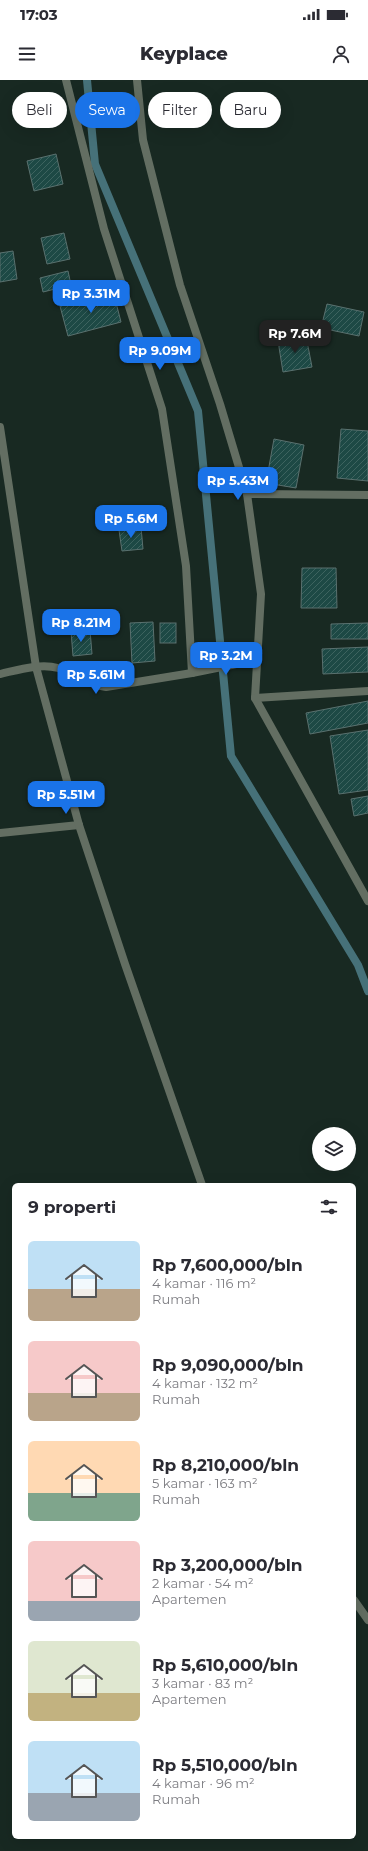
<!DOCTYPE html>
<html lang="id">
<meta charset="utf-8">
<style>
body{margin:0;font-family:Montserrat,sans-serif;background:#f2f2f3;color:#2b2b33;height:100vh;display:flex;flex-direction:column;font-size:15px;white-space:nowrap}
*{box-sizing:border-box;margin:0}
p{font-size:13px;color:#7c7c81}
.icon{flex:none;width:22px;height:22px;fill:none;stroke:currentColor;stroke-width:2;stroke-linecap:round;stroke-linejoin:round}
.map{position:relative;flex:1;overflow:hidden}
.panel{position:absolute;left:12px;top:1103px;width:344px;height:656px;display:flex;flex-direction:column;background:#fff;border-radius:6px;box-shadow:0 4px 16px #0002}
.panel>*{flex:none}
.banner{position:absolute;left:12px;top:12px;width:344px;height:36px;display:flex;gap:8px}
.fabs{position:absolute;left:312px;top:1047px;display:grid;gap:8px}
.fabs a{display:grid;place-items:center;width:44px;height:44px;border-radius:50%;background:#fff;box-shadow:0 4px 16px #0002;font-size:20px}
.price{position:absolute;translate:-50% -34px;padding:0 9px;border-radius:8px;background:#1a73e8;color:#fff;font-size:13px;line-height:26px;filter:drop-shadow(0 1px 2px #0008)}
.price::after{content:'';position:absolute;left:50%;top:24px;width:12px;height:9px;margin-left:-6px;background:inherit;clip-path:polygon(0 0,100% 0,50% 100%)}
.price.on{background:#222;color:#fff}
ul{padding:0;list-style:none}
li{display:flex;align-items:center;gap:12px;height:100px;padding:0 16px}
li span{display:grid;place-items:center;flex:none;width:112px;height:80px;border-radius:6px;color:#555}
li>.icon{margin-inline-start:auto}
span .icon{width:48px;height:48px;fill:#fffc;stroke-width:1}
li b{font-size:17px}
h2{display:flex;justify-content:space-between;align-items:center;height:48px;padding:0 16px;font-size:17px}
.tag{padding:0 14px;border-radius:18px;background:#fff;box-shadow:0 4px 16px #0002;font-size:14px;line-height:36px}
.tag.on{background:#1a73e8;color:#fff}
.status{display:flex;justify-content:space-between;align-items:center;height:28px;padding:0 20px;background:#fff;direction:ltr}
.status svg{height:11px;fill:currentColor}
header{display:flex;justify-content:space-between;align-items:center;height:52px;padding:0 16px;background:#fff;font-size:18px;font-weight:800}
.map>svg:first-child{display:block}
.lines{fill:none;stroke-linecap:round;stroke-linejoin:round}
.stream{stroke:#467179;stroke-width:8}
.building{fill:url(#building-hatch);stroke:#5a716f}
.service{stroke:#636e62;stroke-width:8}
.minor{stroke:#636e62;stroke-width:8}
</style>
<div class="status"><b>17:03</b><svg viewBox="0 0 49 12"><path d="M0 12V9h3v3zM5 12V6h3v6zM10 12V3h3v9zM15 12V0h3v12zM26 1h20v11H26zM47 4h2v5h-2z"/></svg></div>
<header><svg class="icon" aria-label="menu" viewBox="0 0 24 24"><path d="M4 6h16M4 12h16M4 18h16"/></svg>Keyplace<svg class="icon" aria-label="person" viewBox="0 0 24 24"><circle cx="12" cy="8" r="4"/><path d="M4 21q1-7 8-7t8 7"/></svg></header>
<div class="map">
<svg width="368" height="1771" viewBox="0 0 368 1771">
<defs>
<pattern id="building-hatch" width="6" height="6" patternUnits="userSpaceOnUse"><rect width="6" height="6" fill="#1d4945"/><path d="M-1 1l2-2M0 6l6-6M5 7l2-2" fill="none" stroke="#3d635f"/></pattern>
</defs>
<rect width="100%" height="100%" fill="#182922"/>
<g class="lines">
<path class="stream" d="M 87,0 L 95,84 L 198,331 L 231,676 L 358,885 L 368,911"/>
</g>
<g class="building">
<path d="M 56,74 L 63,104 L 34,111 L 27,81 Z"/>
<path d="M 64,153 L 70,179 L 47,184 L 41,158 Z"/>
<path d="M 13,171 L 17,199 L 0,202 L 0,173 Z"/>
<path d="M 68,191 L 71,205 L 43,212 L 40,198 Z"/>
<path d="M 113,211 L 121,242 L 68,256 L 60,226 Z"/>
<path d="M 327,224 L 364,232 L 359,256 L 321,248 Z"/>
<path d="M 306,256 L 312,287 L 283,292 L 278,261 Z"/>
<path d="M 341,349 L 368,351 L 368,401 L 337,398 Z"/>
<path d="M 274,359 L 304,365 L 296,408 L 266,403 Z"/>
<path d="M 141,447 L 143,469 L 122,471 L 119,450 Z"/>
<path d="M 302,488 L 336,488 L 337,528 L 301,528 Z"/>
<path d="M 153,542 L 155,581 L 132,583 L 130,543 Z"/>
<rect x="160" y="543" width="16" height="20"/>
<path d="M 368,543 L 368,559 L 331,559 L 331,544 Z"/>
<path d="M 90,550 L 92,574 L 73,576 L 71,551 Z"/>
<path d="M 368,567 L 368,592 L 323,594 L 322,569 Z"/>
<path d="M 368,621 L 368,643 L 310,654 L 306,633 Z"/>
<path d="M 368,650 L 368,710 L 339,714 L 330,656 Z"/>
<path d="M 368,716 L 368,733 L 354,736 L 351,719 Z"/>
</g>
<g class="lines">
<path class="service" d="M 0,753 L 79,745"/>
<g class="minor">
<path d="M 66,0 L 104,149 L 162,329 L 186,486 L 192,593"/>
<path d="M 137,0 L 143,60 L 180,205 L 220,324 L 247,414 L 261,514 L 255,618 L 368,821"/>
<path d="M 0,347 L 36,587 L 79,745 L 125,884 L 202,1105"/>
<path d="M 247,414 L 368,415"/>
<path d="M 0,594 C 18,590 40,583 58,588 C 75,593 89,605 106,607 L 192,593 L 246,582 L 258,573"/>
<path d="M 255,618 L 368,611"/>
<path d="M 354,1520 L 368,1540"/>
</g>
</g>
</svg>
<div class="fabs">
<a><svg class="icon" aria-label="layers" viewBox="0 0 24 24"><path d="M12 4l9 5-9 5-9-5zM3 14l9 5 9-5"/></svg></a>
</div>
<b class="price" style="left:91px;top:234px">Rp 3.31M</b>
<b class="price on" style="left:295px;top:274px">Rp 7.6M</b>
<b class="price" style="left:160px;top:291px">Rp 9.09M</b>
<b class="price" style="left:238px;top:421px">Rp 5.43M</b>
<b class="price" style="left:131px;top:459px">Rp 5.6M</b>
<b class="price" style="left:81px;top:563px">Rp 8.21M</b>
<b class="price" style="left:226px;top:596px">Rp 3.2M</b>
<b class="price" style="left:96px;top:615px">Rp 5.61M</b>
<b class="price" style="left:66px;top:735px">Rp 5.51M</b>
<div class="banner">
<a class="tag">Beli</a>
<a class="tag on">Sewa</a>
<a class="tag">Filter</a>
<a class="tag">Baru</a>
</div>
<section class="panel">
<h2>9 properti<svg class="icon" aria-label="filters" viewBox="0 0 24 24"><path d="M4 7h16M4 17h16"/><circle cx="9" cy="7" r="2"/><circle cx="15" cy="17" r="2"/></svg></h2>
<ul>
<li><span style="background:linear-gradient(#bfe0f5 60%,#b9a48a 0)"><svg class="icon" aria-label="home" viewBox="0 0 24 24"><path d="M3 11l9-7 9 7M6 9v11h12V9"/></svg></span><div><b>Rp 7,600,000/bln</b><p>4 kamar · 116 m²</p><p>Rumah</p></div></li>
<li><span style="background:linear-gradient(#f6c9c9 65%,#b9a48a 0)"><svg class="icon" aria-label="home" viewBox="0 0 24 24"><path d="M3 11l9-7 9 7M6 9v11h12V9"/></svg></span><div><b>Rp 9,090,000/bln</b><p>4 kamar · 132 m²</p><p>Rumah</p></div></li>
<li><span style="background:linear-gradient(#ffd9b3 65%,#7fa58c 0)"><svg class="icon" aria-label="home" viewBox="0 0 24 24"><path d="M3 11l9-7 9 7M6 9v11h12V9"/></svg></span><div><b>Rp 8,210,000/bln</b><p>5 kamar · 163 m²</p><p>Rumah</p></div></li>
<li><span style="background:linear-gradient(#f6c9c9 75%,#9aa5b1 0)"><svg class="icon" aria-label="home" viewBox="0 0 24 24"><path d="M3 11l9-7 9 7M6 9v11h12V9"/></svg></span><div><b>Rp 3,200,000/bln</b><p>2 kamar · 54 m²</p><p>Apartemen</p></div></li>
<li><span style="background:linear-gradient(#dfe7d0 65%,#c2b280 0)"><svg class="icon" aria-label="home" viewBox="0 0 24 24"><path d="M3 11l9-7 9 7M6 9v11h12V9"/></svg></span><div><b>Rp 5,610,000/bln</b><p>3 kamar · 83 m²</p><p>Apartemen</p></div></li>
<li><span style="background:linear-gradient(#bfe0f5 65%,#9aa5b1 0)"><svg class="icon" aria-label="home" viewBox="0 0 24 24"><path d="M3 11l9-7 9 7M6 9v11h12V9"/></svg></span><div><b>Rp 5,510,000/bln</b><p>4 kamar · 96 m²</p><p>Rumah</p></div></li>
</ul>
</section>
</div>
